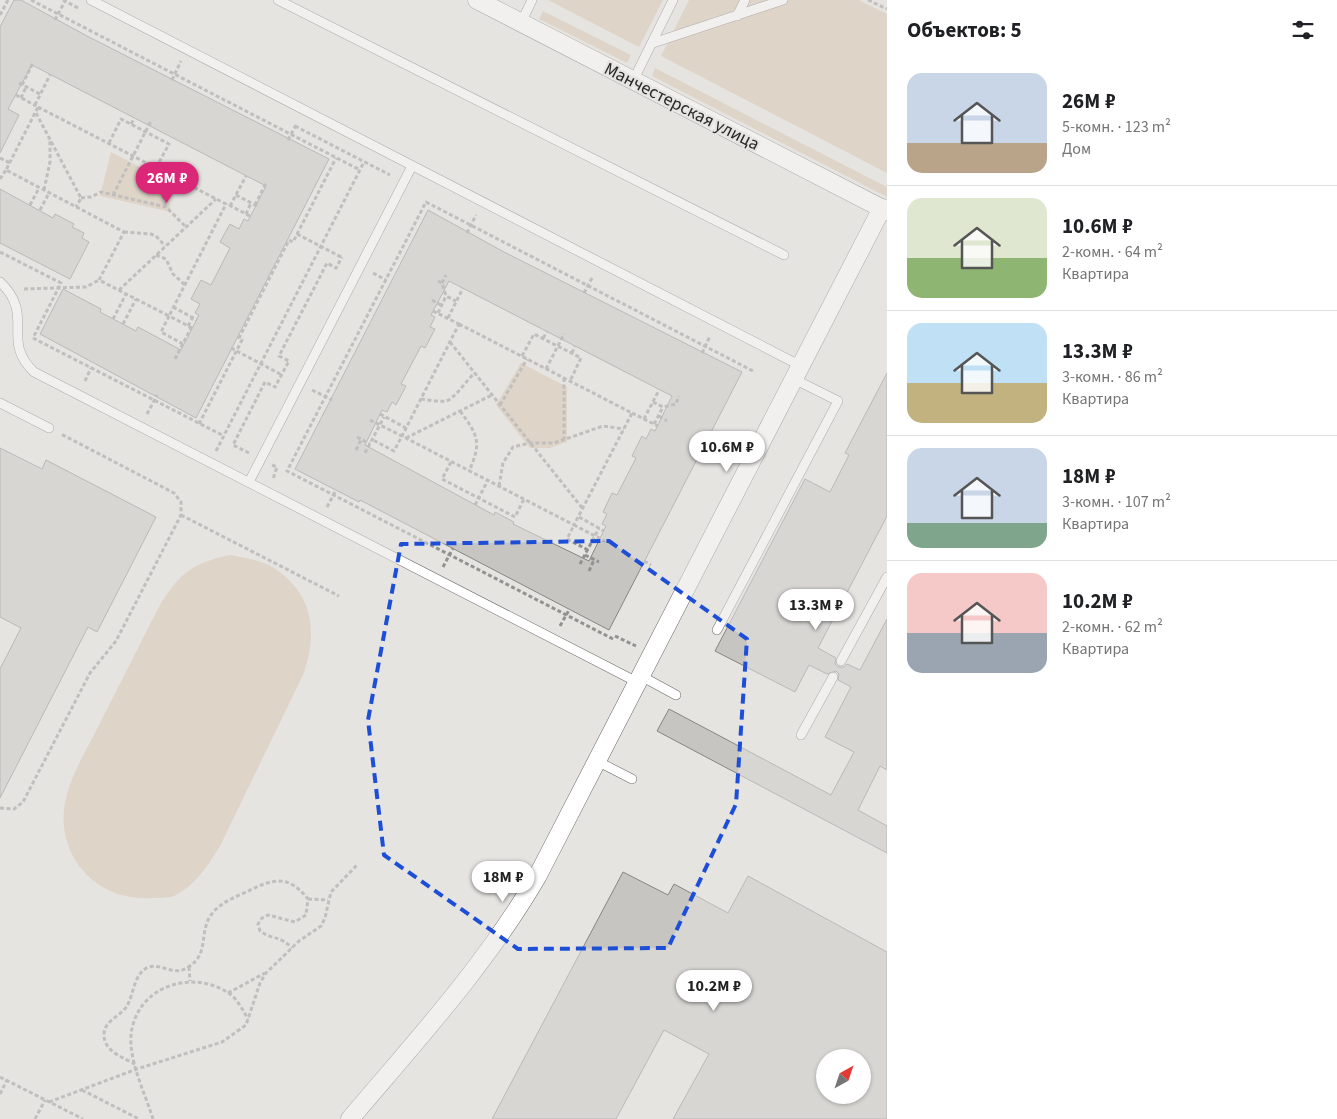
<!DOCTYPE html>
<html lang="ru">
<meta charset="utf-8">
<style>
body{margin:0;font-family:"Source Sans 3",sans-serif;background:#f2f2f2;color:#202124;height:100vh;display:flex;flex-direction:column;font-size:19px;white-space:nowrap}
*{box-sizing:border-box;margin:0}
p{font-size:16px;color:#757577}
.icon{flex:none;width:28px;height:28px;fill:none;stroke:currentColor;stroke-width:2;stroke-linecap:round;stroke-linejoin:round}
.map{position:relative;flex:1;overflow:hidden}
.drawer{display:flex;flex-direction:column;background:#fff;width:450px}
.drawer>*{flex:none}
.needle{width:32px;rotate:40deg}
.buttons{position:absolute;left:816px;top:1049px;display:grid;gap:10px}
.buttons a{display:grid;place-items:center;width:55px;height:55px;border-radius:50%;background:#fff;box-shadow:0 1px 4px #0004;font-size:25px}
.price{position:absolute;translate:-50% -42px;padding:0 11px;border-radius:18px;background:#fff;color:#222;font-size:16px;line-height:32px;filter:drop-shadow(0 1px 2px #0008)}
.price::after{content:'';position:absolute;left:50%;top:30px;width:15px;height:11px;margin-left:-8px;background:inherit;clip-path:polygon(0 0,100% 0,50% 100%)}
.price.selected{background:#db2777;color:#fff}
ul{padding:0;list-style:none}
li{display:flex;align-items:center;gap:15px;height:125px;padding:0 20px}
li+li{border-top:1px solid #e0e0e0}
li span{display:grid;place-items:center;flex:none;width:140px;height:100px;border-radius:15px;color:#555}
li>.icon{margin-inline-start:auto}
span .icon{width:60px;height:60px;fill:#fffc;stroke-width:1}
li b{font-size:21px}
h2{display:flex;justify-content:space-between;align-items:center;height:60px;padding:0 20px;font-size:21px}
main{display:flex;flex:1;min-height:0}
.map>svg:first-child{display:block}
.green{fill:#d6c0a9}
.building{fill:#c7c5c2;stroke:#878582;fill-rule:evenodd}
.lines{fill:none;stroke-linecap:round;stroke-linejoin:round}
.service-casing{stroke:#6a6866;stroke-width:10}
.minor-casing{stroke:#6a6866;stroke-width:19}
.path{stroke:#949290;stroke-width:3;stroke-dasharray:4 2.5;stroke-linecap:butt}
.service{stroke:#fff;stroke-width:9}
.minor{stroke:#fff;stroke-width:18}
.marked{fill:none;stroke:#1d4ed8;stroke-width:4;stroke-dasharray:10 6;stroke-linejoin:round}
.labels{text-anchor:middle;stroke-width:4.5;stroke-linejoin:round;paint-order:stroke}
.street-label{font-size:18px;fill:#282726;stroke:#e6e4e1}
</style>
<main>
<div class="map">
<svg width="887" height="1119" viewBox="0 0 887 1119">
<rect width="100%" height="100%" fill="#e6e4e1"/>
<g class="green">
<path d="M 548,0 L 663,0 L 639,47 Z"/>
<path d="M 689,0 L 859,0 L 887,14 L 887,173 L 661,56 Z"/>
<path d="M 543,11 L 631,55 L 627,63 L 539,19 Z"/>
<path d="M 655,68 L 887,187 L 887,197 L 652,76 Z"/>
<path d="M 111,152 L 163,179 L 171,212 L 100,196 Z"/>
<path d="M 521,363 L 567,387 L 567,442 L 550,448 L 530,448 L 496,405 Z"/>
<path d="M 230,555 C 244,558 262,560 274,568 C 314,594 318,634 303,675 L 220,846 C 208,865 195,886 174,896 C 168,898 158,898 152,898 C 100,902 59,861 64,809 C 68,779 86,751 99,725 C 120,684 140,643 161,603 C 181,572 193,563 230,555 Z"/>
</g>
<g class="building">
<path d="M 14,0 L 21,0 L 87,36 L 329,159 L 196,418 L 40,334 L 63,289 L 101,309 L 100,312 L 136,331 L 138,327 L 181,350 L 199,315 L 195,313 L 200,304 L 191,299 L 201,280 L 211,285 L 230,248 L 220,242 L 230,224 L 239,229 L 244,219 L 248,221 L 266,186 L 32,65 L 8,109 L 19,115 L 0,153 L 0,27 Z"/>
<path d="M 0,189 L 53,218 L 55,214 L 74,224 L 72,227 L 84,233 L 82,238 L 89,242 L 70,279 L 0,243 Z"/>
<path d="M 428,210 L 504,252 L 742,372 L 609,630 L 360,500 L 359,502 L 295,469 ZM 449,281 L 672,396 L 655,431 L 651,429 L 646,439 L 642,436 L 632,456 L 636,458 L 617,495 L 612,493 L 603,512 L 607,514 L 602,524 L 606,526 L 589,561 L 513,524 L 514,522 L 495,512 L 494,515 L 365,445 L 382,410 L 387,412 L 392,402 L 396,405 L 406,386 L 401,384 L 421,346 L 425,348 L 435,329 L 430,327 L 435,317 L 431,315 Z"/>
<path d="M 887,373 L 887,516 L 818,648 L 836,658 L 835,664 L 838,667 L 844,667 L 847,664 L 860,670 L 887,619 L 887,770 L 880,766 L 858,810 L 887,826 L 887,853 L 657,731 L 669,709 L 831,795 L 854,752 L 825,737 L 851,687 L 838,680 L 839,674 L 836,671 L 827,674 L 809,665 L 795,692 L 715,651 L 805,479 L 830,492 L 849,455 L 845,453 Z"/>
<path d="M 0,448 L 42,469 L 46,460 L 156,517 L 97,632 L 88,627 L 0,798 L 0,669 L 21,628 L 0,617 Z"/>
<path d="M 623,872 L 668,895 L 674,884 L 728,913 L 748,876 L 887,952 L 887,1119 L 673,1119 L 709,1054 L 664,1030 L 616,1119 L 492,1119 ZM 825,1058 L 862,1058 L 862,1095 L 825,1095 Z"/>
</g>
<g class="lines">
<defs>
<g id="service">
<path d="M 91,0 L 801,366"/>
<path d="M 278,0 L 784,255"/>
<path d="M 737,16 L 745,0"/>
<path d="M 521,23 L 532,0"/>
<path d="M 653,43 L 783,0"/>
<path d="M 633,81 L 673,0"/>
<path d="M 0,282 C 36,316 0,340 34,372 L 637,682"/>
<path d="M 0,403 L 49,428"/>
<path d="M 249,482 L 412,166"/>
<path d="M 717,630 L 838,401 L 794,379"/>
<path d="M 841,661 L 887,577"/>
<path d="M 641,676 L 676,695"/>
<path d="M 801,735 L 833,677"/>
<path d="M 597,761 L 632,779"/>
</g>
<g id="minor">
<path d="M 477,0 L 887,211"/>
<path d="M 350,1119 C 416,1041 485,966 537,877 L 882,208"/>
</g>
</defs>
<use href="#service" class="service-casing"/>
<use href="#minor" class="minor-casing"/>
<g class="path">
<path d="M 31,0 L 360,170"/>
<path d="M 63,0 L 78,8"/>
<path d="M 868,0 L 887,9"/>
<path d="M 0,15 L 8,0"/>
<path d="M 55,20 L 65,1"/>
<path d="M 172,80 L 181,61"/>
<path d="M 19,83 L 40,94"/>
<path d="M 22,85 L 33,63"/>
<path d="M 16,95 L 36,106"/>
<path d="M 21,98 L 26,87"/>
<path d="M 35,105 L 50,75"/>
<path d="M 38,107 L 226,204 L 169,316 L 99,280 L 124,232 L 6,170 Z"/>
<path d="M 36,113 L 81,198 L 76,207"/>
<path d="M 131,124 L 134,119"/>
<path d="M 295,126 L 390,175"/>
<path d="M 288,140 L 296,125"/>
<path d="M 109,143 L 121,119 L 169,144 L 156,168 L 166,207"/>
<path d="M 0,158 L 10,163"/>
<path d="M 0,179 L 6,170"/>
<path d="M 44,190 L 50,162 L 50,140"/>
<path d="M 113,195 L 151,121"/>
<path d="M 236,195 L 257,206"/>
<path d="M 81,198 L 91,197 L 101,192 L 166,207 L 185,226"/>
<path d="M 30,205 L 39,188"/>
<path d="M 229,205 L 250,216"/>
<path d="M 255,205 L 266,183"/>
<path d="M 230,206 L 246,176"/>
<path d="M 40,210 L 49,193"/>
<path d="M 246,214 L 251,203"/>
<path d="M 124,232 L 151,234 L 156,236 L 165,246"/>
<path d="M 467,233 L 476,215"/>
<path d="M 297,234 L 343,258"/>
<path d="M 0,252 L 61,283 L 33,338"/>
<path d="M 156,255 L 166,259 L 173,274 L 185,285"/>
<path d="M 373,273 L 386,280"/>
<path d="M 438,281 L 442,283 L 446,296 L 456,301"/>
<path d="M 442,283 L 446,275"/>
<path d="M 24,289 L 86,287 L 99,280"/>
<path d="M 119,290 L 216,199"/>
<path d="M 584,293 L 593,276"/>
<path d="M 432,300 L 441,305"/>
<path d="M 173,307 L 197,320"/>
<path d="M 433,311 L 459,324"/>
<path d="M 438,313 L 446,296"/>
<path d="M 448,318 L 463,288"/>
<path d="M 113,319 L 126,294"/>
<path d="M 123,324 L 136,299"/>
<path d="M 459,324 L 632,413 L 574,525 L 402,436 Z"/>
<path d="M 188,326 L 193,317"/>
<path d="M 33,338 L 224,436"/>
<path d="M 543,338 L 547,332"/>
<path d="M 450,342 L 583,509"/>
<path d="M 183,344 L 161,332 L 169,316 L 194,329"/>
<path d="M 231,348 L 282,375"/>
<path d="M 572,353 L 575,346"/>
<path d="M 702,353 L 710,336"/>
<path d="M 522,356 L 534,334 L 581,358 L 570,381"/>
<path d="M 175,359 L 191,328"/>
<path d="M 546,369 L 564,334"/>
<path d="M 564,378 L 564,439"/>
<path d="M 85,381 L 91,368"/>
<path d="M 312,390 L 332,400"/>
<path d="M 421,399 C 429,400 438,402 446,401 C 455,399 466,380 475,373"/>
<path d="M 653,402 L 663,407 L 676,404 L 679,396"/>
<path d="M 500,405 L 527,359"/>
<path d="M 460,411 C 478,435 482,443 469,471"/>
<path d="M 632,413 L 658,426"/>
<path d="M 147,414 L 157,395"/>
<path d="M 380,414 L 406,428"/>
<path d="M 659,416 L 667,421"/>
<path d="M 644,419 L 659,390"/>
<path d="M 370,420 L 402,436 L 394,451 L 373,440"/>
<path d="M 199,424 L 242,340 L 239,338 L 289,240 L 293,242 L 336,158"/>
<path d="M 654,424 L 663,407"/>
<path d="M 357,437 L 370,444"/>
<path d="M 406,438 L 492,395"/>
<path d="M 706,441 L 714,445"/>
<path d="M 356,450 L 361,440"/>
<path d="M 216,451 L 364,162"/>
<path d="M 249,453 L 233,445 L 265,382 L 275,387 L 289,361 L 279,356 L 327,263 L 336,268 L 342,257"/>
<path d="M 365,453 L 384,417"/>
<path d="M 451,462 L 442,479 L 515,517 L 524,499"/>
<path d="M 272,465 L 277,467 L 273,479"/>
<path d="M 499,486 L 503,463 L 513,447 L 530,443 L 554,443 L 603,426 L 624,429"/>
<path d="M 475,505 L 488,480"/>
<path d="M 327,507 L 336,490"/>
<path d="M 181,515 L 339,596"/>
<path d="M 579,517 L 604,531"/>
<path d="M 588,550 L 567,539 L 574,525 L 605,541"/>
<path d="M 585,555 L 599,562"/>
<path d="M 644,561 L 651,565"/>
<path d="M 580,564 L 599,528"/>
<path d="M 443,567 L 453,548"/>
<path d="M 589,571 L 594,560"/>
<path d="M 560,626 L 569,610"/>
<path d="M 615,636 L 636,646"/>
<path d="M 613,639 L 287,471 L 426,202 L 753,371"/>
<path d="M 0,808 L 14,809 L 23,802 L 90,673 L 116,641 L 181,515 L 181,502 L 174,493 L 61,434"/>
<path d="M 308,899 L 328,900"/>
<path d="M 189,967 L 190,981"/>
<path d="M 228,993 L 265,973"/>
<path d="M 135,1064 C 124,1058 103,1051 104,1034 C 104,1021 121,1016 127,1006 C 134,994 134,972 149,967 C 163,963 174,978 190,966 C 209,953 199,932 211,915 C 218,905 230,899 242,894 C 269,881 286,871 308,899 L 306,915 L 295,922 L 268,915 L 262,918 L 258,924 L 260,931 C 273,940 279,935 292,948"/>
<path d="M 0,1077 L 83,1119"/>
<path d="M 82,1090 L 139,1119"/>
<path d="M 0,1094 L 7,1080"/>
<path d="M 49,1102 L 137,1069 L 222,1042 L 246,1025 L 260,983 L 266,973 L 299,941 L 321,926 L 325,918 L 331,892 L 358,864"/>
<path d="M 35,1119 L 45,1100"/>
<path d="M 153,1119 C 145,1093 129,1062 131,1035 C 136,987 190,969 227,992 C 237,998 242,1009 248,1019"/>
</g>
<use href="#service" class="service"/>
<use href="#minor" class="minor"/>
</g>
<path d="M0 0H887V1119H0ZM 609,541 L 747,639 L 736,804 L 668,948 L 518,949 L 384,855 L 368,720 L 401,544 Z" fill="#e6e4e1" fill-opacity=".55" fill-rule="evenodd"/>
<path class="marked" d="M 609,541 L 747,639 L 736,804 L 668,948 L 518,949 L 384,855 L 368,720 L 401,544 Z"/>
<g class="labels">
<g class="street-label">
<text transform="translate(682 106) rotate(27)" y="6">Манчестерская улица</text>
</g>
</g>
</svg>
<div class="buttons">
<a><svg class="needle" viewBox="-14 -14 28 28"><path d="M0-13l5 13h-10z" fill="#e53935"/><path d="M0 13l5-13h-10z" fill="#757577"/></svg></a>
</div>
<b class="price selected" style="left:167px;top:204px">26M ₽</b>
<b class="price" style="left:727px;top:473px">10.6M ₽</b>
<b class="price" style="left:816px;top:631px">13.3M ₽</b>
<b class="price" style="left:503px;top:903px">18M ₽</b>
<b class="price" style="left:714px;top:1012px">10.2M ₽</b>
</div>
<section class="drawer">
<h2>Объектов: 5<svg class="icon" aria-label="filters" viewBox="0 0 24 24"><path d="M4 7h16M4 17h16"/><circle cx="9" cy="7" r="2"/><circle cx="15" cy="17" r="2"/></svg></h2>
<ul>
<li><span style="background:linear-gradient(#c9d6e8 70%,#b9a48a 0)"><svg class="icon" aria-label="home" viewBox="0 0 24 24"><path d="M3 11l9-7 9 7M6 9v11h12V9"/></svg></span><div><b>26M ₽</b><p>5-комн. · 123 m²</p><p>Дом</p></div></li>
<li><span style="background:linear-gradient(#dfe7d0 60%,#8fb573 0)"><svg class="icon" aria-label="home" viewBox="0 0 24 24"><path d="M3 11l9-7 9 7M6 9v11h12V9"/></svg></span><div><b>10.6M ₽</b><p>2-комн. · 64 m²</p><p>Квартира</p></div></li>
<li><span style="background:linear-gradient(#bfe0f5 60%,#c2b280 0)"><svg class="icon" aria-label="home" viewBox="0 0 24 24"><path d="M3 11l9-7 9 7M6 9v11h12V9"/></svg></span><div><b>13.3M ₽</b><p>3-комн. · 86 m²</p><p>Квартира</p></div></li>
<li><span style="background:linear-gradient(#c9d6e8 75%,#7fa58c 0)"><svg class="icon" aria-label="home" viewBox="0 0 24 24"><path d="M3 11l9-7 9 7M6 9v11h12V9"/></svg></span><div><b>18M ₽</b><p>3-комн. · 107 m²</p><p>Квартира</p></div></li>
<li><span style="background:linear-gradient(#f6c9c9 60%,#9aa5b1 0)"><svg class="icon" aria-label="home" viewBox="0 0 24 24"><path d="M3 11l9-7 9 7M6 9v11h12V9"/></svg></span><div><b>10.2M ₽</b><p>2-комн. · 62 m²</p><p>Квартира</p></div></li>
</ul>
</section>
</main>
